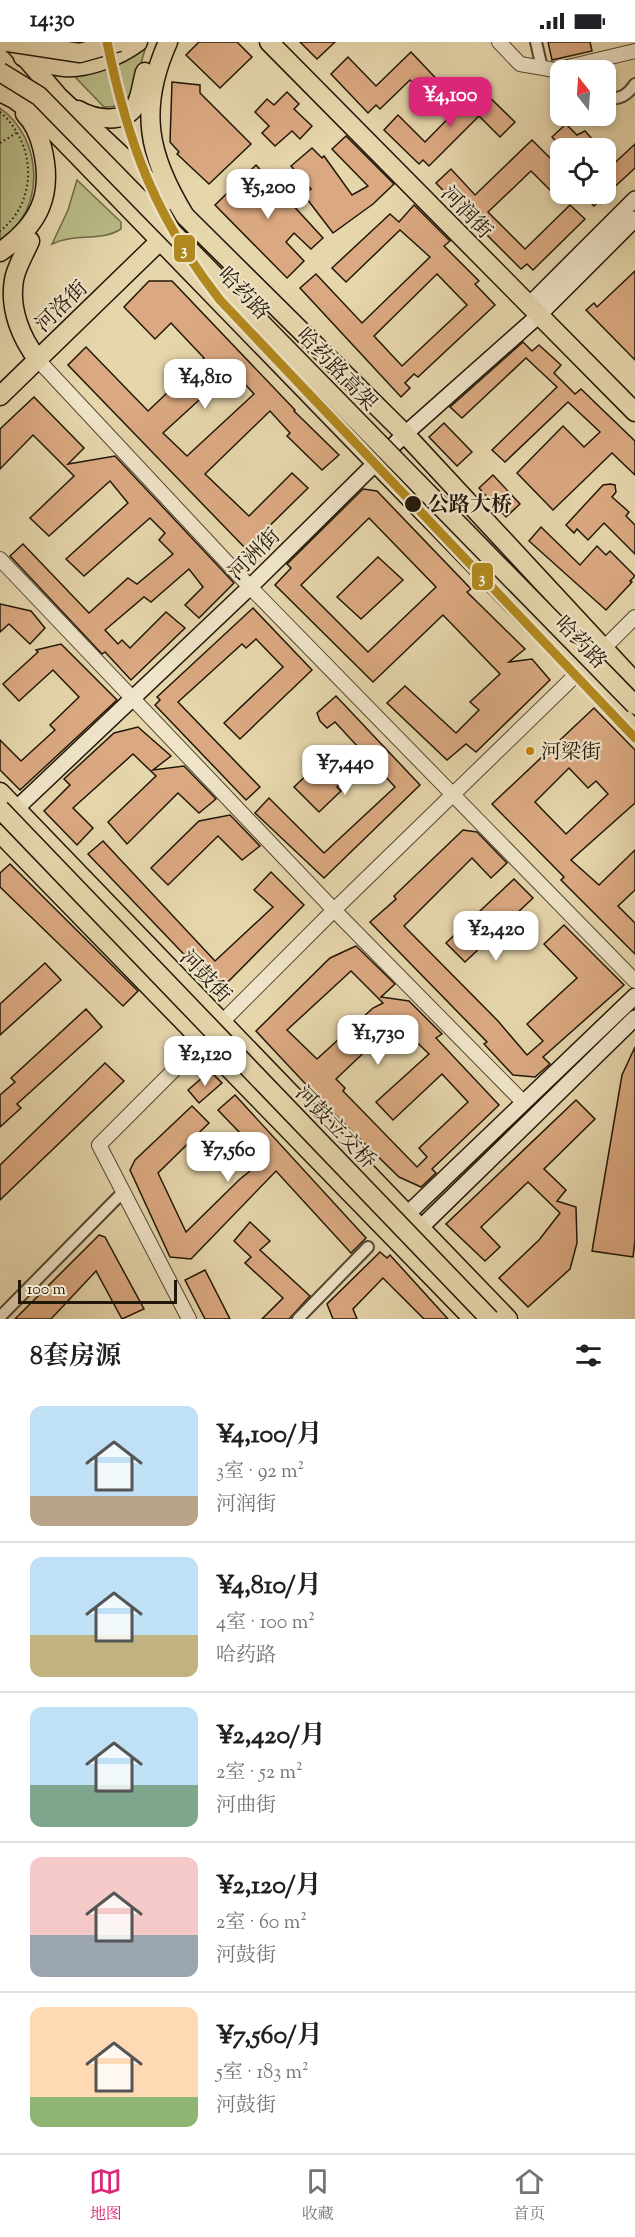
<!DOCTYPE html>
<html lang="zh">
<meta charset="utf-8">
<style>
body{margin:0;font-family:"Sorts Mill Goudy","Noto Serif SC",serif;background:#f2f2f2;color:#202124;height:100vh;display:flex;flex-direction:column;font-size:22px;white-space:nowrap}
*{box-sizing:border-box;margin:0}
p{font-size:20px;color:#757577}
.icon{flex:none;width:33px;height:33px;fill:none;stroke:currentColor;stroke-width:2;stroke-linecap:round;stroke-linejoin:round}
.map{position:relative;height:1277px;overflow:hidden}
.side{display:flex;flex-direction:column;background:#fff;flex:1}
.side>*{flex:none}
.needle{width:39px;rotate:343deg}
.fabs{position:absolute;left:550px;top:18px;display:grid;gap:12px}
.fabs a{display:grid;place-items:center;width:66px;height:66px;border-radius:12px;background:#fff;box-shadow:0 3px 9px #0003;font-size:30px}
.scale{position:absolute;left:18px;bottom:15px;width:159px;box-sizing:border-box;padding-left:6px;border:3px solid #221708;border-top:0;font-size:16px;line-height:21px;white-space:nowrap;color:#221708;-webkit-text-stroke:4px #efe4c9;paint-order:stroke}
.price{position:absolute;translate:-50% -51px;padding:0 14px;border-radius:12px;background:#fff;color:#222;font-size:20px;line-height:39px;filter:drop-shadow(0 2px 3px #0008)}
.price::after{content:'';position:absolute;left:50%;top:36px;width:18px;height:14px;margin-left:-9px;background:inherit;clip-path:polygon(0 0,100% 0,50% 100%)}
.price.current{background:#db2777;color:#fff}
ul{padding:0;list-style:none}
li{display:flex;align-items:center;gap:18px;height:150px;padding:0 30px}
li+li{border-top:2px solid #e0e0e0}
li span{display:grid;place-items:center;flex:none;width:168px;height:120px;border-radius:12px;color:#555}
li>.icon{margin-inline-start:auto}
span .icon{width:72px;height:72px;fill:#fffc;stroke-width:1}
li b{font-size:26px}
h2{display:flex;justify-content:space-between;align-items:center;height:72px;padding:0 30px;font-size:26px}
.status{display:flex;justify-content:space-between;align-items:center;height:42px;padding:0 30px;background:#fff;direction:ltr}
.status svg{height:16px;fill:currentColor}
.tabs{display:flex;justify-content:space-around;align-items:center;height:84px;border-top:2px solid #e0e0e0;background:#fff;font-size:16px;color:#757577}
.tabs a{display:grid;justify-items:center;gap:3px}
.tabs .current{color:#db2777}
.map>svg:first-child{display:block}
.green{fill:#b9bd87;stroke:#6e6a48;stroke-width:1.5}
.building{fill:#dba981;stroke:#221708;stroke-width:1.5;fill-rule:evenodd}
.lines{fill:none;stroke-linecap:round;stroke-linejoin:round}
.minor-casing{stroke:#534731;stroke-width:14}
.tertiary-casing{stroke:#534731;stroke-width:16}
.secondary-casing{stroke:#221708;stroke-width:18}
.trunk-casing{stroke:#221708;stroke-width:21}
.path{stroke:#221708;stroke-width:2;stroke-dasharray:1.5 3;stroke-linecap:butt}
.minor{stroke:#efe4c9;stroke-width:10}
.tertiary{stroke:#efe4c9;stroke-width:14}
.secondary{stroke:#efe4c9;stroke-width:15}
.trunk{stroke:#e6d6ac;stroke-width:18}
.trunk-bridge-casing{stroke:#221708;stroke-width:21;stroke-linecap:butt}
.trunk-bridge{stroke:#e6d6ac;stroke-width:18}
.metro-1-casing{stroke:#efe4c9;stroke-width:14}
.metro-1{stroke:#b2891f;stroke-width:9}
.stop-dot{fill:#221708;stroke:#efe4c9;stroke-width:2}
.bus-dot{fill:#c28202;stroke:#efe4c9;stroke-width:2}
.labels{text-anchor:middle;stroke-width:4.5;stroke-linejoin:round;paint-order:stroke}
.bus-label{font-size:20px;fill:#221708;stroke:#efe4c9;text-anchor:start}
.street-label{font-size:21px;fill:#221708;stroke:#efe4c9}
.stop-label{font-size:21px;font-weight:bold;fill:#221708;stroke:#efe4c9;text-anchor:start}
.line-badge{stroke:#efe4c9;stroke-width:2}
.badge-label{font-size:16px;text-anchor:middle;font-weight:bold;fill:#fff}
</style>
<div class="status"><b>14:30</b><svg viewBox="0 0 49 12"><path d="M0 12V9h3v3zM5 12V6h3v6zM10 12V3h3v9zM15 12V0h3v12zM26 1h20v11H26zM47 4h2v5h-2z"/></svg></div>
<div class="map">
<svg width="635" height="1277" viewBox="0 0 635 1277">
<rect width="100%" height="100%" fill="#e6d6ac"/>
<filter id="stains"><feTurbulence type="fractalNoise" baseFrequency=".00333" numOctaves="4"/><feColorMatrix values="0 0 0 0 .2 0 0 0 0 .09 0 0 0 0 .02 0 0 0 .5 -.17"/></filter>
<radialGradient id="worn" r=".72"><stop offset=".6" stop-color="#630" stop-opacity="0"/><stop offset="1" stop-color="#630" stop-opacity=".3"/></radialGradient>
<g class="green">
<path d="M 143,3 L 146,5 C 137,29 137,67 104,65 L 76,36 L 77,32 Z"/>
<path d="M 0,66 C 43,96 47,169 0,198 Z"/>
<path d="M 77,138 L 121,180 L 121,187 C 101,200 73,191 52,202 L 68,168 Z"/>
</g>
<g class="building">
<path d="M 199,0 L 237,0 L 252,15 L 220,46 L 186,13 Z"/>
<path d="M 300,0 L 335,0 L 317,17 Z"/>
<path d="M 548,0 L 590,0 L 592,9 L 552,18 Z"/>
<path d="M 411,10 L 447,48 L 433,61 L 410,38 L 380,67 L 376,63 L 368,71 L 331,32 L 348,15 L 376,44 Z"/>
<path d="M 172,40 L 200,43 L 200,51 L 251,102 L 209,142 L 177,112 L 179,110 L 170,100 Z"/>
<path d="M 479,45 L 515,80 L 500,95 L 479,74 L 429,124 L 423,118 L 419,122 L 384,88 L 398,73 L 425,100 Z"/>
<path d="M 287,50 L 299,62 L 294,67 L 312,84 L 300,97 L 292,89 L 275,104 L 262,91 L 269,84 L 255,70 L 267,57 L 274,63 Z"/>
<path d="M 566,82 L 577,93 L 585,89 L 600,106 L 562,106 L 552,95 Z"/>
<path d="M 346,94 L 394,142 L 373,162 L 333,191 L 304,153 L 311,147 L 291,124 L 312,106 L 322,116 L 324,114 L 352,153 L 368,144 L 332,107 Z"/>
<path d="M 532,98 L 561,127 L 561,140 L 551,149 L 531,129 L 488,170 L 525,207 L 570,163 L 585,177 L 533,228 L 527,222 L 521,227 L 483,189 L 488,184 L 473,169 L 468,174 L 436,141 L 451,127 L 475,153 Z"/>
<path d="M 635,102 L 635,126 L 594,164 L 582,152 L 606,152 L 606,129 Z"/>
<path d="M 256,123 L 323,196 L 311,207 L 294,191 L 286,200 L 304,219 L 287,236 L 215,163 Z"/>
<path d="M 414,163 L 450,199 L 444,204 L 479,239 L 475,242 L 495,263 L 418,335 L 414,332 L 405,341 L 410,346 L 401,355 L 300,246 L 316,232 L 362,281 L 430,215 L 400,188 L 346,240 L 332,226 L 390,172 L 399,180 ZM 437,232 L 467,263 L 402,324 L 374,294 Z"/>
<path d="M 635,229 L 635,318 L 586,268 L 594,261 L 597,265 Z"/>
<path d="M 149,239 L 172,239 L 295,368 L 294,369 L 339,413 L 322,428 L 287,394 L 290,391 L 270,369 L 205,432 L 249,474 L 292,431 L 308,446 L 246,507 L 68,323 L 86,305 L 148,369 L 204,316 L 171,281 L 155,297 L 124,265 ZM 232,328 L 254,352 L 187,414 L 163,391 Z"/>
<path d="M 523,300 L 532,309 L 539,303 L 561,323 L 554,331 L 575,352 L 581,347 L 635,399 L 635,433 L 612,411 L 553,468 L 517,431 L 563,384 L 584,405 L 600,390 L 568,360 L 505,420 L 492,408 L 557,345 L 526,316 L 462,376 L 450,365 Z"/>
<path d="M 34,355 L 84,406 L 68,422 L 115,414 L 234,541 L 199,576 L 185,563 L 203,545 L 189,527 L 151,560 L 144,555 L 105,588 L 118,602 L 122,598 L 130,606 L 166,570 L 185,586 L 131,638 L 105,610 L 102,612 L 10,514 L 23,502 L 89,571 L 128,536 L 137,542 L 173,512 L 159,498 L 165,491 L 150,476 L 84,534 L 66,517 L 128,461 L 110,439 L 49,494 L 30,476 L 74,434 L 33,393 L 0,427 L 0,387 Z"/>
<path d="M 444,381 L 472,410 L 457,424 L 429,395 Z"/>
<path d="M 493,433 L 520,462 L 506,475 L 479,446 Z"/>
<path d="M 610,442 L 615,443 L 616,450 L 612,455 L 629,470 L 626,474 L 635,483 L 635,512 L 604,481 L 588,498 L 577,487 L 574,491 L 566,483 L 603,443 Z"/>
<path d="M 363,447 L 377,449 L 471,547 L 467,550 L 525,607 L 509,620 L 532,617 L 550,638 L 476,710 L 466,702 L 447,718 L 387,661 L 405,644 L 456,691 L 479,668 L 470,660 L 500,632 L 443,573 L 373,640 L 275,543 L 291,526 L 287,522 ZM 369,476 L 436,545 L 368,610 L 301,543 Z"/>
<path d="M 541,485 L 580,523 L 597,504 L 606,513 L 610,509 L 635,534 L 630,539 L 632,540 L 606,568 L 529,499 Z"/>
<path d="M 378,515 L 403,538 L 361,577 L 337,555 Z"/>
<path d="M 0,562 L 31,569 L 45,586 L 30,602 L 9,582 L 0,590 Z"/>
<path d="M 253,566 L 312,628 L 240,697 L 224,681 L 283,625 L 256,597 L 246,606 L 242,602 L 178,660 L 260,745 L 246,758 L 155,663 L 160,658 L 157,655 Z"/>
<path d="M 61,602 L 117,658 L 20,748 L 0,728 L 0,698 L 21,719 L 55,688 L 50,683 L 79,655 L 53,628 L 19,659 L 3,642 L 38,610 L 36,608 Z"/>
<path d="M 336,654 L 420,743 L 324,836 L 255,771 L 269,756 L 324,811 L 395,745 L 335,680 L 327,686 L 320,679 L 317,671 Z"/>
<path d="M 594,666 L 635,708 L 635,761 L 571,818 L 599,843 L 635,808 L 635,848 L 618,864 L 635,881 L 635,912 L 561,838 L 564,835 L 492,762 ZM 569,726 L 588,746 L 596,739 L 608,752 L 566,792 L 535,760 Z"/>
<path d="M 138,685 L 171,714 L 153,728 L 184,724 L 216,757 L 199,771 L 178,751 L 127,802 L 108,780 L 156,734 L 133,712 L 73,766 L 93,786 L 77,803 L 44,769 L 70,743 L 64,737 L 114,691 Z"/>
<path d="M 323,711 L 346,736 L 337,745 L 341,749 L 319,770 L 294,745 L 313,727 L 310,724 Z"/>
<path d="M 230,773 L 260,804 L 242,818 L 218,794 L 168,843 L 151,826 L 199,779 Z"/>
<path d="M 463,788 L 477,790 L 507,821 L 491,836 L 472,816 L 404,884 L 498,979 L 527,1013 L 543,999 L 527,982 L 577,936 L 544,902 L 564,883 L 624,943 L 543,1015 L 550,1022 L 535,1035 L 513,1033 L 484,1002 L 487,1000 L 370,880 L 396,857 L 394,854 Z"/>
<path d="M 103,799 L 215,919 L 273,865 L 254,848 L 271,830 L 304,863 L 219,949 L 88,812 Z"/>
<path d="M 10,822 L 138,949 L 123,964 L 0,845 L 0,831 Z"/>
<path d="M 514,837 L 533,856 L 465,920 L 446,901 Z"/>
<path d="M 356,904 L 395,942 L 381,955 L 409,959 L 442,992 L 436,996 L 499,1063 L 432,1127 L 436,1131 L 421,1145 L 399,1135 L 327,1065 L 256,989 L 330,916 ZM 351,929 L 383,961 L 373,966 L 317,1017 L 287,988 ZM 396,980 L 429,1012 L 376,1060 L 393,1078 L 442,1032 L 468,1060 L 419,1106 L 427,1115 L 417,1125 L 343,1049 L 345,1046 L 336,1037 Z"/>
<path d="M 45,921 L 61,938 L 0,993 L 0,962 Z"/>
<path d="M 86,967 L 102,985 L 17,1062 L 21,1066 L 0,1085 L 0,1053 L 15,1040 L 11,1036 Z"/>
<path d="M 635,1005 L 635,1198 L 633,1215 L 592,1209 L 622,1033 Z"/>
<path d="M 105,1021 L 124,1039 L 0,1158 L 0,1123 Z"/>
<path d="M 210,1029 L 222,1041 L 199,1061 L 188,1048 Z"/>
<path d="M 235,1053 L 366,1196 L 351,1211 L 276,1129 L 191,1217 L 170,1215 L 130,1128 L 135,1118 L 192,1064 L 209,1081 L 158,1131 L 186,1190 L 240,1137 L 265,1117 L 218,1068 Z"/>
<path d="M 576,1058 L 595,1077 L 544,1127 L 566,1148 L 557,1159 L 576,1165 L 577,1201 L 570,1227 L 528,1265 L 499,1236 L 539,1198 L 560,1171 L 528,1140 L 481,1185 L 500,1205 L 485,1219 L 446,1182 Z"/>
<path d="M 250,1180 L 270,1199 L 260,1208 L 310,1254 L 289,1277 L 262,1277 L 283,1256 L 245,1221 L 251,1215 L 234,1199 Z"/>
<path d="M 99,1193 L 105,1195 L 144,1267 L 122,1277 L 96,1229 L 51,1277 L 15,1277 Z"/>
<path d="M 380,1210 L 387,1216 L 390,1213 L 448,1277 L 424,1277 L 383,1236 L 353,1267 L 357,1277 L 333,1277 L 327,1262 Z"/>
<path d="M 205,1228 L 230,1277 L 205,1277 L 185,1238 Z"/>
</g>
<g class="lines">
<defs>
<g id="minor">
<path d="M 536,0 L 542,26"/>
<path d="M 606,57 C 620,57 627,54 635,42"/>
<path d="M 0,1275 L 123,1150"/>
<path d="M 298,1277 L 368,1205"/>
</g>
<g id="tertiary">
<path d="M 499,0 L 520,22 L 555,28 L 635,9"/>
<path d="M 38,318 L 250,545 L 635,939"/>
<path d="M 0,517 L 334,868 L 523,1060"/>
<path d="M 598,612 L 635,575"/>
<path d="M 189,1277 L 99,1103 L 334,868 L 584,625"/>
</g>
<g id="secondary">
<path d="M 528,264 L 635,157"/>
<path d="M 0,782 L 250,545 L 405,392 L 538,274 L 635,177"/>
<path d="M 399,1180 L 635,954"/>
<path d="M 413,1193 L 635,976"/>
</g>
<g id="trunk">
<path d="M 12,0 L 59,55 L 169,158"/>
<path d="M 168,0 C 138,67 148,114 185,174 L 405,392 L 635,640"/>
<path d="M 269,0 L 635,370"/>
<path d="M 23,15 C 36,18 50,24 64,25 C 88,27 119,14 138,0"/>
<path d="M 0,50 L 14,57 L 44,79 L 635,688"/>
<path d="M 78,68 C 94,77 124,83 136,63 C 141,53 142,40 145,30"/>
<path d="M 30,199 C 25,211 16,225 14,238 C 9,267 21,296 38,318"/>
<path d="M 0,210 C 39,183 54,153 42,105 C 39,93 34,81 25,72"/>
<path d="M 0,354 L 169,190"/>
<path d="M 0,750 L 508,1277"/>
<path d="M 0,791 L 473,1277"/>
</g>
</defs>
<use href="#minor" class="minor-casing"/>
<use href="#tertiary" class="tertiary-casing"/>
<use href="#secondary" class="secondary-casing"/>
<use href="#trunk" class="trunk-casing"/>
<g class="path">
<path d="M 0,70 C 36,101 39,159 0,189"/>
<path d="M 0,101 L 18,90"/>
</g>
<use href="#minor" class="minor"/>
<use href="#tertiary" class="tertiary"/>
<use href="#secondary" class="secondary"/>
<use href="#trunk" class="trunk"/>
<defs>
<g id="trunk-bridge">
<path d="M 8,0 L 80,11 L 119,0"/>
<path d="M 0,30 L 39,54 L 635,663"/>
<path d="M 0,767 L 490,1277"/>
</g>
</defs>
<use href="#trunk-bridge" class="trunk-bridge-casing"/>
<use href="#trunk-bridge" class="trunk-bridge"/>
<defs>
<path id="metro-1" d="M 107,0 C 128,102 155,175 220,258 L 635,696"/>
</defs>
<use href="#metro-1" class="metro-1-casing"/>
<use href="#metro-1" class="metro-1"/>
</g>
<circle class="stop-dot" cx="413" cy="462" r="9"/>
<circle class="bus-dot" cx="530" cy="709" r="5"/>
<g class="labels">
<g class="bus-label">
<text x="541" y="716">河梁街</text>
</g>
<g class="street-label">
<text transform="translate(467 170) rotate(46)" y="7">河润街</text>
<text transform="translate(244 251) rotate(46)" y="7">哈药路</text>
<text transform="translate(61 264) rotate(-44)" y="7">河洛街</text>
<text transform="translate(337 327) rotate(46)" y="7">哈药路高架</text>
<text transform="translate(254 512) rotate(-45)" y="7">河洲街</text>
<text transform="translate(581 600) rotate(46)" y="7">哈药路</text>
<text transform="translate(206 934) rotate(46)" y="7">河鼓街</text>
<text transform="translate(336 1085) rotate(46)" y="7">河鼓立交桥</text>
</g>
<g class="stop-label">
<text x="428" y="469">公路大桥</text>
</g>
</g>
<g class="line-badge">
<rect x="173" y="192" width="23" height="29" rx="6" fill="#b2891f"/>
<rect x="471" y="520" width="23" height="29" rx="6" fill="#b2891f"/>
</g>
<g class="badge-label">
<text x="184" y="213">3</text>
<text x="482" y="541">3</text>
</g>
<rect width="100%" height="100%" filter="url(#stains)"/>
<rect width="100%" height="100%" fill="url(#worn)"/>
</svg>
<div class="fabs">
<a><svg class="needle" viewBox="-14 -14 28 28"><path d="M0-13l5 13h-10z" fill="#e53935"/><path d="M0 13l5-13h-10z" fill="#757577"/></svg></a>
<a><svg class="icon" aria-label="locate" viewBox="0 0 24 24"><circle cx="12" cy="12" r="6"/><path d="M12 2v4M12 18v4M2 12h4M18 12h4"/></svg></a>
</div>
<div class="scale">100 m</div>
<b class="price current" style="left:450px;top:86px">¥4,100</b>
<b class="price" style="left:268px;top:178px">¥5,200</b>
<b class="price" style="left:205px;top:368px">¥4,810</b>
<b class="price" style="left:345px;top:754px">¥7,440</b>
<b class="price" style="left:496px;top:920px">¥2,420</b>
<b class="price" style="left:378px;top:1024px">¥1,730</b>
<b class="price" style="left:205px;top:1045px">¥2,120</b>
<b class="price" style="left:228px;top:1141px">¥7,560</b>
</div>
<section class="side">
<h2>8套房源<svg class="icon" aria-label="filters" viewBox="0 0 24 24"><path d="M4 7h16M4 17h16"/><circle cx="9" cy="7" r="2"/><circle cx="15" cy="17" r="2"/></svg></h2>
<ul>
<li><span style="background:linear-gradient(#bfe0f5 75%,#b9a48a 0)"><svg class="icon" aria-label="home" viewBox="0 0 24 24"><path d="M3 11l9-7 9 7M6 9v11h12V9"/></svg></span><div><b>¥4,100/月</b><p>3室 · 92 m²</p><p>河润街</p></div></li>
<li><span style="background:linear-gradient(#bfe0f5 65%,#c2b280 0)"><svg class="icon" aria-label="home" viewBox="0 0 24 24"><path d="M3 11l9-7 9 7M6 9v11h12V9"/></svg></span><div><b>¥4,810/月</b><p>4室 · 100 m²</p><p>哈药路</p></div></li>
<li><span style="background:linear-gradient(#bfe0f5 65%,#7fa58c 0)"><svg class="icon" aria-label="home" viewBox="0 0 24 24"><path d="M3 11l9-7 9 7M6 9v11h12V9"/></svg></span><div><b>¥2,420/月</b><p>2室 · 52 m²</p><p>河曲街</p></div></li>
<li><span style="background:linear-gradient(#f6c9c9 65%,#9aa5b1 0)"><svg class="icon" aria-label="home" viewBox="0 0 24 24"><path d="M3 11l9-7 9 7M6 9v11h12V9"/></svg></span><div><b>¥2,120/月</b><p>2室 · 60 m²</p><p>河鼓街</p></div></li>
<li><span style="background:linear-gradient(#ffd9b3 75%,#8fb573 0)"><svg class="icon" aria-label="home" viewBox="0 0 24 24"><path d="M3 11l9-7 9 7M6 9v11h12V9"/></svg></span><div><b>¥7,560/月</b><p>5室 · 183 m²</p><p>河鼓街</p></div></li>
</ul>
</section>
<nav class="tabs">
<a class="current"><svg class="icon" aria-label="map" viewBox="0 0 24 24"><path d="M3 6l6-2 6 2 6-2v14l-6 2-6-2-6 2zM9 4v14M15 6v14"/></svg>地图</a>
<a><svg class="icon" aria-label="saved" viewBox="0 0 24 24"><path d="M7 4h10v16l-5-4-5 4z"/></svg>收藏</a>
<a><svg class="icon" aria-label="home" viewBox="0 0 24 24"><path d="M3 11l9-7 9 7M6 9v11h12V9"/></svg>首页</a>
</nav>
